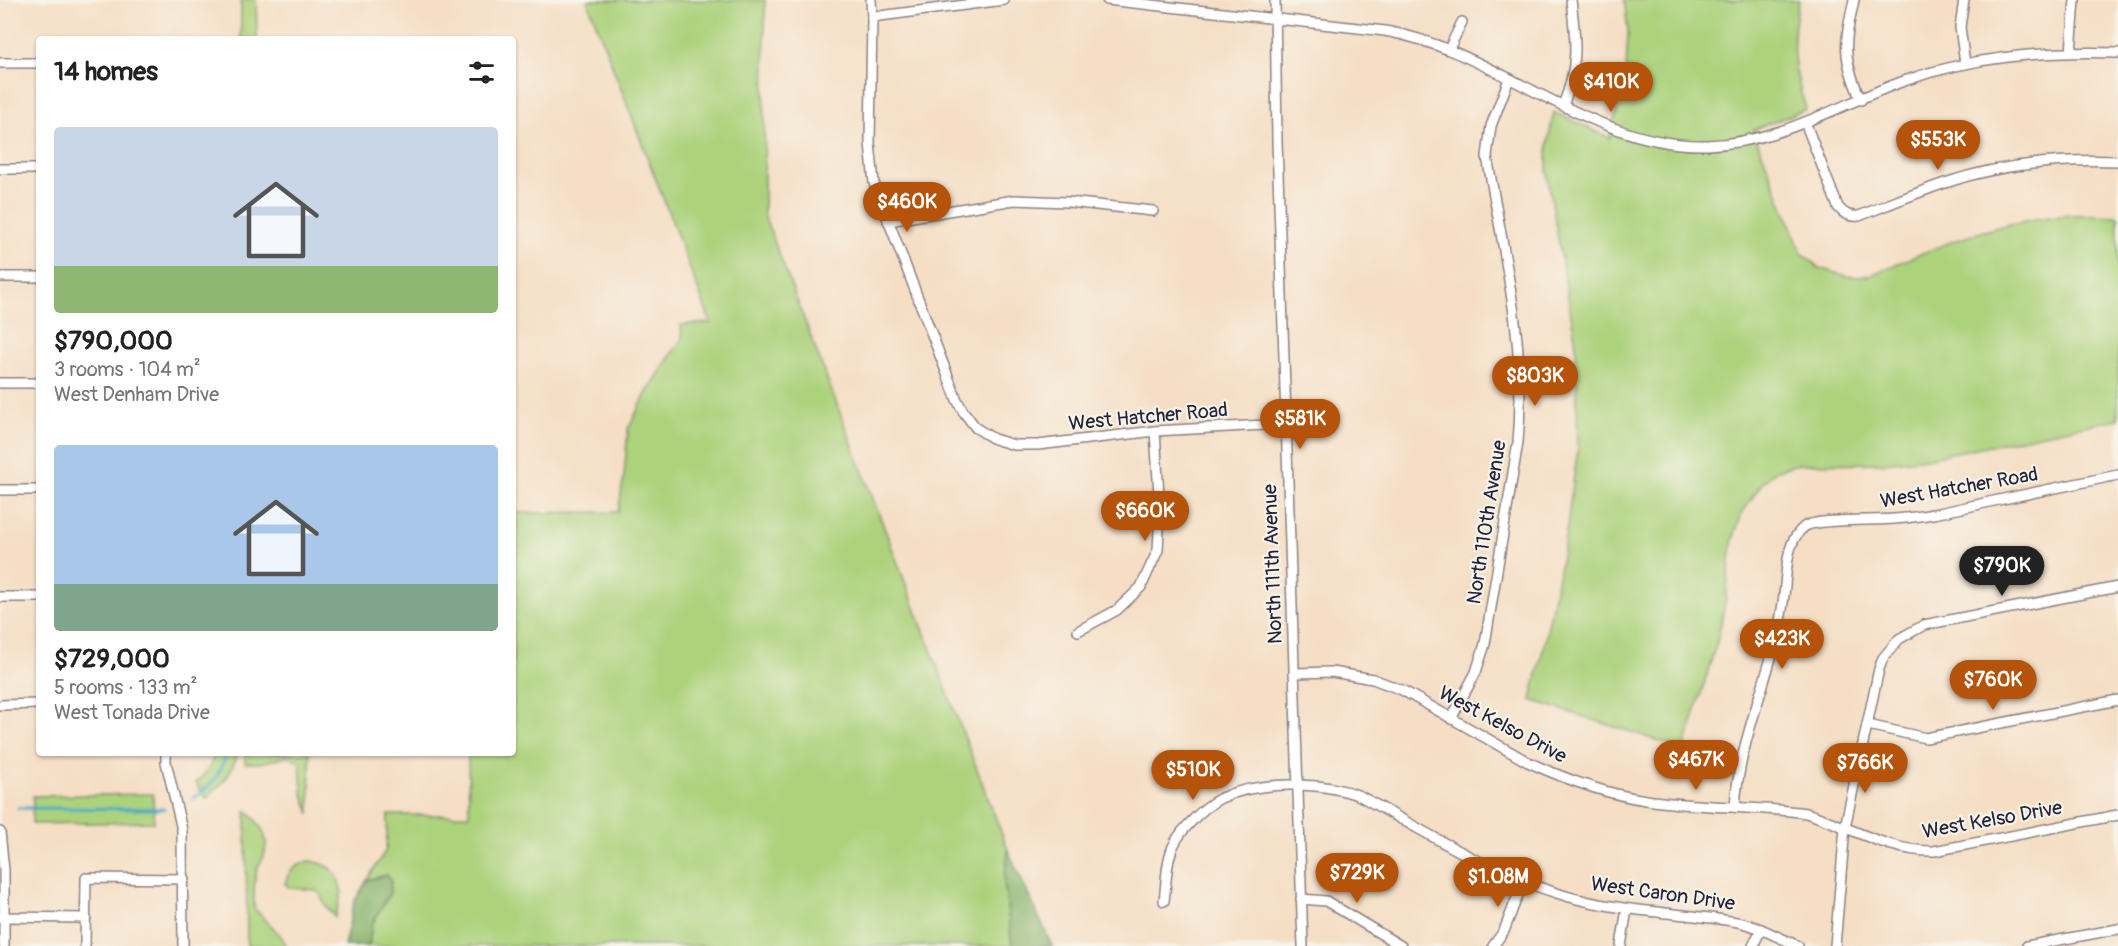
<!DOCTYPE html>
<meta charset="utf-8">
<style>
body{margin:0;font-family:Pangolin,sans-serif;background:#f6f6f6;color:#222;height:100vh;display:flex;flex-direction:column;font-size:22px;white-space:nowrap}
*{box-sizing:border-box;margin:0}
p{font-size:20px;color:#767676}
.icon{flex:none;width:33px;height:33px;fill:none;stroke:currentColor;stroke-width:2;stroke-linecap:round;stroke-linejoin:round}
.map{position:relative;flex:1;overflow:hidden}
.side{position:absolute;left:36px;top:36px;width:480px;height:720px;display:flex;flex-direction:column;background:#fff;border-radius:6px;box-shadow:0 2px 4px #0004}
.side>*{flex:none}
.price{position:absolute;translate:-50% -51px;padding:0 14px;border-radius:21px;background:#b45309;color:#fff;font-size:20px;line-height:39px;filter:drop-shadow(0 2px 3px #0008)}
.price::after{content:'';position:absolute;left:50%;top:36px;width:18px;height:14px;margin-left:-9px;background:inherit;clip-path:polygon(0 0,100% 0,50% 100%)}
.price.current{background:#222;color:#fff}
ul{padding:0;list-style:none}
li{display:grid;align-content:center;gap:12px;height:318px;padding:0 18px}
li span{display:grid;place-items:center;height:186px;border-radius:6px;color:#555}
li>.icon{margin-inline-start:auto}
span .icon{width:108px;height:108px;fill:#fffc;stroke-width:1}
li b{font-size:26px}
h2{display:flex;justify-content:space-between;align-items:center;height:72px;padding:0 18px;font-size:26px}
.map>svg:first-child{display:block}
.green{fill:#acd27c;stroke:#677a5c;stroke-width:1.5}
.forest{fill:#89b46c;stroke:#566b54;stroke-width:1.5}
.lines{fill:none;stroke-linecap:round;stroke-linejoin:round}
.stream{stroke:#45a8c5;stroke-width:3}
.minor-casing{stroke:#8c8080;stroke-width:12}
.minor{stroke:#fff;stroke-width:9}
.labels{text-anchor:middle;stroke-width:4.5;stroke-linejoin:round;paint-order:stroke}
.street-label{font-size:20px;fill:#22223b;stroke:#f7f3e8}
</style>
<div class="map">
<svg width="2118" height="946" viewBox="0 0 2118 946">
<rect width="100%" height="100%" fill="#f7f3e8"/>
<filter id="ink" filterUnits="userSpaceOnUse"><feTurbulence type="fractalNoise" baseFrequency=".0167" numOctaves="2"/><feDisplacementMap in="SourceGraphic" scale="12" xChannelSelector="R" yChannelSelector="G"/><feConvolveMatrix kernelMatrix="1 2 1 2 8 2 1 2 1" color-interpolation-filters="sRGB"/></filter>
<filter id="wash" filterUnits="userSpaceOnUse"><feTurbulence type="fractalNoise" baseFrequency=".008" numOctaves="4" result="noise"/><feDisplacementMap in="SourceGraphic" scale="24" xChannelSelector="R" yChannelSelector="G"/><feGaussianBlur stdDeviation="1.35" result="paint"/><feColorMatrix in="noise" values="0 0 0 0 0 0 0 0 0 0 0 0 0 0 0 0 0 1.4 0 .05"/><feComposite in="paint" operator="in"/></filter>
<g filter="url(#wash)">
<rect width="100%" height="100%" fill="#f5dec4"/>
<g class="green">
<path d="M 241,0 L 256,0 L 257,39 L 241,39 Z"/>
<path d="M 587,0 L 765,0 L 764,215 L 1008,850 L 1004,881 L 1012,946 L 369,946 L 372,924 L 390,893 L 387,875 L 367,880 L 386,850 L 388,815 L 469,815 L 468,753 L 513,753 L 513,513 L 618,512 L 624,476 L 628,429 L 646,394 L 682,338 L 681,325 L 711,323 Z"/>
<path d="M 1624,0 L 1799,0 C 1790,44 1792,66 1806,109 L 1753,130 L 1801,252 L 1819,268 L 1846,276 L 1859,277 L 1871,275 C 1936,246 2001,219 2072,215 C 2087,214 2103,216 2118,216 L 2118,419 L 1927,458 L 1883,463 L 1798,464 L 1777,470 L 1763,482 L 1742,513 L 1732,542 L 1726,598 L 1718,638 L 1684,749 L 1531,700 L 1546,637 L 1564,546 L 1578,448 L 1576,344 L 1548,179 C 1545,155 1549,135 1554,112 L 1610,138 L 1626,72 L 1628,31 Z"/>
<path d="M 216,753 L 236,753 C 234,774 220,785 206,799 L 196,783 L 207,771 Z"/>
<path d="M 245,753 L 310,753 L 310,814 L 302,791 L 300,762 L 288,756 L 261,763 L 245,763 Z"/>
<path d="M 153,794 L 154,822 L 32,824 L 33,796 Z"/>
<path d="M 246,810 C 258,822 269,833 265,852 C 264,858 259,863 257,869 C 253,881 254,895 254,908 L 280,935 L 286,944 L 284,946 L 247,946 Z"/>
<path d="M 309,861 C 320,862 333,867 338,878 C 340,883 339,887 342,892 L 335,917 L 325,905 L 320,894 L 314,890 L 290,888 L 285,884 C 288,871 297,864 309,861 Z"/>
</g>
<g class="forest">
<path d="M 1008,850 L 1052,946 L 1012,946 L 1004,881 Z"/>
<path d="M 387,875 L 391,880 L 390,893 L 372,924 L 369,946 L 344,946 L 354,902 L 367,880 Z"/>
</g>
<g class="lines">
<g class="stream">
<path d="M 192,799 C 212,786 219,776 227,753"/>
<path d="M 18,808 L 164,809"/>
</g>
</g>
</g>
<g filter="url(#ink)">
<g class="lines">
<defs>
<g id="minor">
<path d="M 871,0 L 872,17 L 870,143 L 874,183 L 957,400 L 963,411 L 976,428 L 994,439 L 1014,445 L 1038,445 L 1155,431 L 1285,424"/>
<path d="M 1107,0 L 1385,31 C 1497,50 1591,149 1707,145 C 1778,143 1838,105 1904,81 C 1973,56 2045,51 2118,53"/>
<path d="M 1275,0 L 1277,141 L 1303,946"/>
<path d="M 1854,0 C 1844,45 1842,56 1861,100"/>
<path d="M 1964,0 L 1960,27 L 1965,64"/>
<path d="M 872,17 L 1004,0"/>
<path d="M 1449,49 L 1462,22"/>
<path d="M 2071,52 L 2075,0"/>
<path d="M 0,63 L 39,63"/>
<path d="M 1563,105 C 1579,67 1576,40 1571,0"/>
<path d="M 1805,122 L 1838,207 C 1844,214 1849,217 1859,216 C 1887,205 1916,193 1945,183 C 2000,164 2060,159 2118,161"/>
<path d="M 0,169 L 39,169"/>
<path d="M 888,221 L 1014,200 L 1068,202 L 1153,211"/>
<path d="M 0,277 L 39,277"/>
<path d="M 0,383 L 39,383"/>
<path d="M 0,490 L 39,490"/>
<path d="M 0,597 L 39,597"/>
<path d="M 1078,631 L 1117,610 L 1141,587 L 1158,550 L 1160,512 L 1155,431"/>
<path d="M 1294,673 L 1332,672 L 1373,679 L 1402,690 L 1528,762 C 1565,779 1605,794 1646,800 C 1699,808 1753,806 1806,813 C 1849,826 1888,852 1934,851 L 2118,815"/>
<path d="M 0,705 L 39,704"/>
<path d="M 1451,719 L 1476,672 L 1485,644 L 1518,442 C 1527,345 1503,251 1487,156 L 1491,126 L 1509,79"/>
<path d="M 1868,725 L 1926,738 L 2118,700"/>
<path d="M 166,753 L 166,762 L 182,830 L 183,946"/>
<path d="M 1735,807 C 1739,734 1776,668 1784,595 C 1787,573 1785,542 1804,527 C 1815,518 1877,521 1894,519 C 1926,517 1957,509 1989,502 C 2032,493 2075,484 2118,475"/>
<path d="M 0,832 L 4,870 L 4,946"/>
<path d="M 1301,899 L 1326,901 L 1401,946"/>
<path d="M 1164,901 C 1166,886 1166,869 1170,855 C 1173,844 1181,832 1189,824 C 1198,814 1209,804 1221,798 C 1259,781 1322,781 1360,796 C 1430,834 1488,873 1566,896 C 1624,913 1685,912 1743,923 L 1761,929 L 1798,946"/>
<path d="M 0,917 L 86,918"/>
<path d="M 85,946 L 86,878 L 184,879"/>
<path d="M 1493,946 L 1504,931 L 1523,882"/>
<path d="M 1621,946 L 1627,909"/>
<path d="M 1753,946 L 1761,929"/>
<path d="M 1835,946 L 1845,827 L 1879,669 L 1883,658 L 1899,639 L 1924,625 L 2118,587"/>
<path d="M 2027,946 L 2118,929"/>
</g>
</defs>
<use href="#minor" class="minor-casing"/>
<use href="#minor" class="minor"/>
</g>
</g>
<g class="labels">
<g class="street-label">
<text transform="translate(1148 416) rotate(-5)" y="7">West Hatcher Road</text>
<text transform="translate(1959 487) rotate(-10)" y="7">West Hatcher Road</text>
<text transform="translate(1486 522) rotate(-81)" y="7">North 110th Avenue</text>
<text transform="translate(1272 564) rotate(-92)" y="7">North 111th Avenue</text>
<text transform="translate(1503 724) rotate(28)" y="7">West Kelso Drive</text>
<text transform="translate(1992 819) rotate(-10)" y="7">West Kelso Drive</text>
<text transform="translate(1663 893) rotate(8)" y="7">West Caron Drive</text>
</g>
</g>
</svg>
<b class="price" style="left:1611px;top:113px">$410K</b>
<b class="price" style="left:1938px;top:171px">$553K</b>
<b class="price" style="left:907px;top:233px">$460K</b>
<b class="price" style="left:1535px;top:407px">$803K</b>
<b class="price" style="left:1300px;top:450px">$581K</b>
<b class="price" style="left:1145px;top:542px">$660K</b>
<b class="price current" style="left:2002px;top:597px">$790K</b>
<b class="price" style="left:1782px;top:670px">$423K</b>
<b class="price" style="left:1993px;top:711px">$760K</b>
<b class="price" style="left:1696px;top:791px">$467K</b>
<b class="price" style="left:1865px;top:794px">$766K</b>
<b class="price" style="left:1193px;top:801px">$510K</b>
<b class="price" style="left:1357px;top:904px">$729K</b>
<b class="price" style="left:1498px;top:908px">$1.08M</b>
<section class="side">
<h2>14 homes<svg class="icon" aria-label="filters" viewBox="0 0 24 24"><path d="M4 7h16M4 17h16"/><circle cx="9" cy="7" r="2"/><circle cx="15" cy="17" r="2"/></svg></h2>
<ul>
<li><span style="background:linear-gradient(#c9d6e8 75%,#8fb573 0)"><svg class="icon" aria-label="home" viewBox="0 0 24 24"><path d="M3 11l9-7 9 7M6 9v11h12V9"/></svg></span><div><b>$790,000</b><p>3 rooms · 104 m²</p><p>West Denham Drive</p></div></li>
<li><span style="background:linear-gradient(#a9c7e8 75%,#7fa58c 0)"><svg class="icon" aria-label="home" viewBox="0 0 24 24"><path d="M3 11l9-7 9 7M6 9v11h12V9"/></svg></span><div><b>$729,000</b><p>5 rooms · 133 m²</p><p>West Tonada Drive</p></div></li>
</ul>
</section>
</div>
